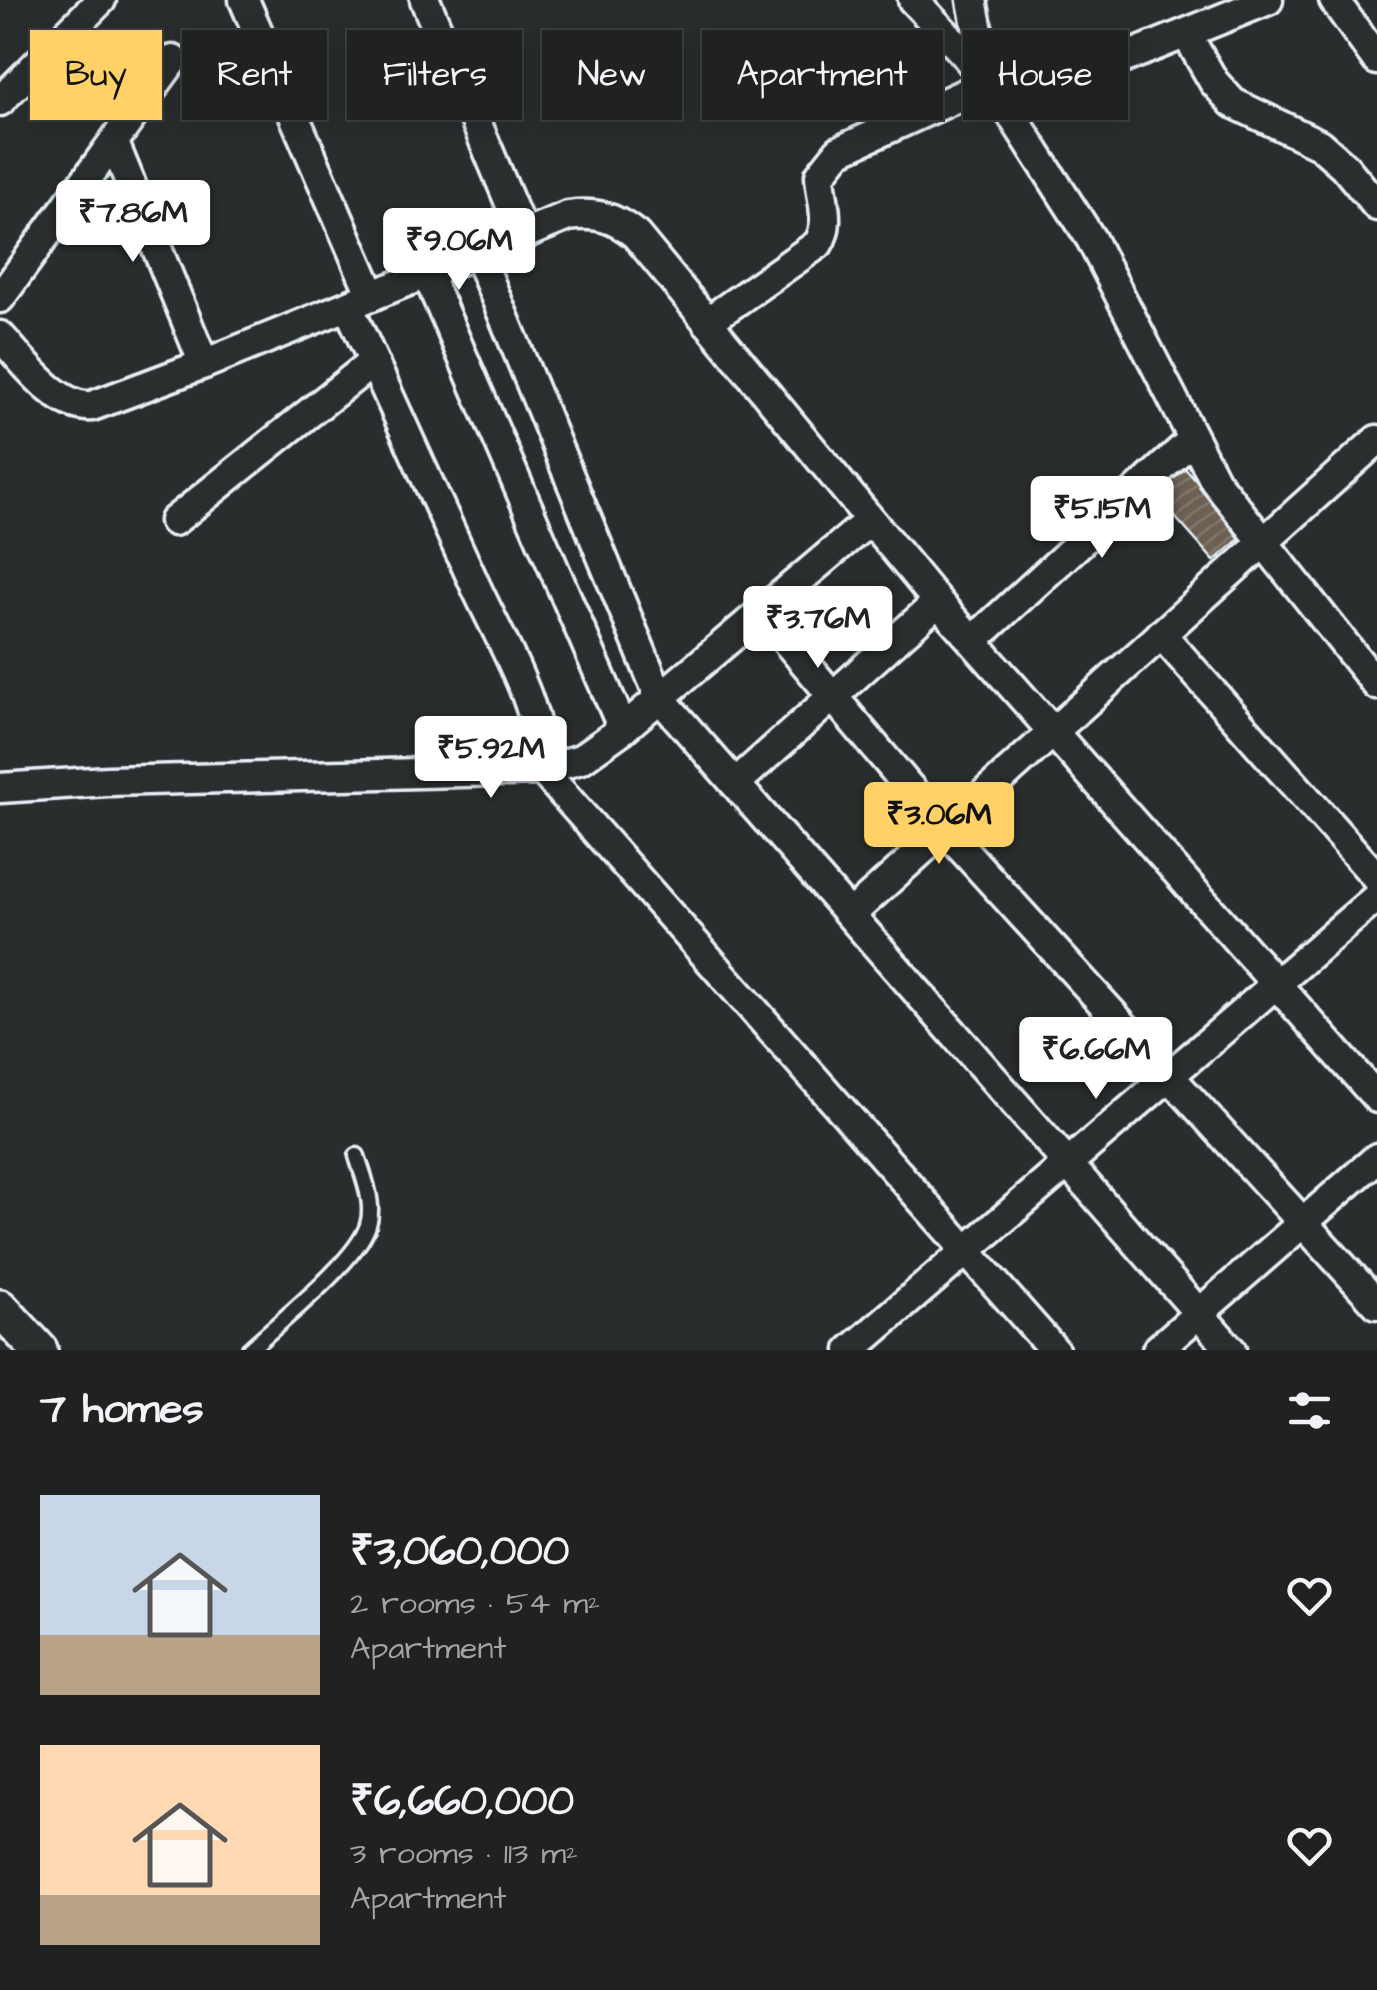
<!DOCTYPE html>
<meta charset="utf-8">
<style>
body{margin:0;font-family:"Architects Daughter",sans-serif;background:#2d2f2f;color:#f1f3f6;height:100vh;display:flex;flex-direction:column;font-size:38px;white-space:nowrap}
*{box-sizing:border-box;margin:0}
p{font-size:32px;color:#a2a4a5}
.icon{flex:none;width:55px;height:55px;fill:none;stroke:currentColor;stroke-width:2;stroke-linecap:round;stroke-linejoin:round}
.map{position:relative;height:1350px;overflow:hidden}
.details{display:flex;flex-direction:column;background:#202222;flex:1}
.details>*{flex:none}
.hud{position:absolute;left:30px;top:30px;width:1318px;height:90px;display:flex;gap:20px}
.price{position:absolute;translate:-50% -85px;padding:0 22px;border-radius:10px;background:#fff;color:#222;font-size:32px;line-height:65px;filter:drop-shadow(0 2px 5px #0008)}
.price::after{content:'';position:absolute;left:50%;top:60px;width:30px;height:22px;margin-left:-15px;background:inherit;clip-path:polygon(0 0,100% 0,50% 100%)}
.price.on{background:#ffd166;color:#111}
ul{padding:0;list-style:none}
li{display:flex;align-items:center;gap:30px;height:250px;padding:0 40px}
li span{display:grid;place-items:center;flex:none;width:280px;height:200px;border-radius:0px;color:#555}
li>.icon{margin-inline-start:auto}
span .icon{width:120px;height:120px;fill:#fffc;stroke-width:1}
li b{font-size:42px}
h2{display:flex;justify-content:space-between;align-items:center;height:120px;padding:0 40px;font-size:42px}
.tag{padding:0 35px;border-radius:0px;background:#202222;box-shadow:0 5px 25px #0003,0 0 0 2px #3d3f40;font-size:35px;line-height:90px}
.tag.on{background:#ffd166;color:#111}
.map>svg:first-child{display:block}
.building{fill:url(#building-hatch);stroke:#e8f1f8;stroke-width:2.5}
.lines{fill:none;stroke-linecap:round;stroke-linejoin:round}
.service-casing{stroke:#e8f1f8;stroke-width:21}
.minor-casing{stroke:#e8f1f8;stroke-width:35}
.tertiary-casing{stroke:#e8f1f8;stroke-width:42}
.service{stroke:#2a2d2e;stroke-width:14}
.minor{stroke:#2a2d2e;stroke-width:28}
.tertiary{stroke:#2a2d2e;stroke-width:35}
</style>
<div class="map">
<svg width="1377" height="1350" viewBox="0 0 1377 1350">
<defs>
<pattern id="building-hatch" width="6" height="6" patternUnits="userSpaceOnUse" patternTransform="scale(2.5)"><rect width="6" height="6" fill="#6c6053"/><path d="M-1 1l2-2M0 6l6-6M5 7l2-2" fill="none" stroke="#81776c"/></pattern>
</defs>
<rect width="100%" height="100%" fill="#2a2d2e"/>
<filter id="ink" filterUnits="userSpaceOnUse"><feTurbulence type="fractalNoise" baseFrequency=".01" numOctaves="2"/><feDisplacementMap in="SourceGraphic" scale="20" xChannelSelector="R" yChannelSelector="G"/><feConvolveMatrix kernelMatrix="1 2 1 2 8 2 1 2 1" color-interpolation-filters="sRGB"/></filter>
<g filter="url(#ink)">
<path class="building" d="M 1183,466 L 1244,535 L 1214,561 L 1153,492 Z"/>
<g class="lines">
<defs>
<path id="service" d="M 249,1350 C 279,1322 357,1261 368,1225 C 375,1203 363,1176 357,1156"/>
<g id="minor">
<path d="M 244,0 L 372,296"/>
<path d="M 425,0 L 524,236"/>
<path d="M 913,0 L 964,53 L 1006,106 L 1091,239 L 1215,481 L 1377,685"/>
<path d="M 1334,0 L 1377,60"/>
<path d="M 1187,35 L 1214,82 L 1233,103 L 1319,144 L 1344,166 L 1377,206"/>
<path d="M 0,101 L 101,0"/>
<path d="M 1006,106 L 1268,0"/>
<path d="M 114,143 L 204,364"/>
<path d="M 478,254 L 660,698 L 1231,1350"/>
<path d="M 427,274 L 623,729"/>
<path d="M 0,298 L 173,60"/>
<path d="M 348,306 C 390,399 433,492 475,585 C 502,644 541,704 542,770 L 1054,1350"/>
<path d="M 707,322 L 818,244 C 832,222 821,199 820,175 L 839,151 L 988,83 L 972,0"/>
<path d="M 0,336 C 22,359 56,409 92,406 L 204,364 L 568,216 C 596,212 614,217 636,235 L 938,602 L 1377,1098"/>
<path d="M 174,521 L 373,362"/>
<path d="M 762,612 L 945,830 L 1377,1304"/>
<path d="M 1161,634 L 1377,878"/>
<path d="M 974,640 L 1192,440"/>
<path d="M 736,783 L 938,602"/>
<path d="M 0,788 L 108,781 L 542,770 L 581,759 L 623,729 L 869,521"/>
<path d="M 851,914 L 1377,440"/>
<path d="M 851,1350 L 1377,897"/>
<path d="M 1157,1350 L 1377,1158"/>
</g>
<path id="tertiary" d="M 0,1308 L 39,1350"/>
</defs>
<use href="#service" class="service-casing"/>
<use href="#minor" class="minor-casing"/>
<use href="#tertiary" class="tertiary-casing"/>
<use href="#service" class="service"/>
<use href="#minor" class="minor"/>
<use href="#tertiary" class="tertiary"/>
</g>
</g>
</svg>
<b class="price" style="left:133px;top:265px">₹7.86M</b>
<b class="price" style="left:459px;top:293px">₹9.06M</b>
<b class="price" style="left:1102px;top:561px">₹5.15M</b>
<b class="price" style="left:818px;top:671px">₹3.76M</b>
<b class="price" style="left:491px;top:801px">₹5.92M</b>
<b class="price on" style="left:939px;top:867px">₹3.06M</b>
<b class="price" style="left:1096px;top:1102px">₹6.66M</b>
<div class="hud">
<a class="tag on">Buy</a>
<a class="tag">Rent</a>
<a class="tag">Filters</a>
<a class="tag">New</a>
<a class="tag">Apartment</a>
<a class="tag">House</a>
</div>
</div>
<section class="details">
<h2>7 homes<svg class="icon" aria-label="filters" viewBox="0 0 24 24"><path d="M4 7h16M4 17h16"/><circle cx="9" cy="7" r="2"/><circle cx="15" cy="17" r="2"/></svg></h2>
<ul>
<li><span style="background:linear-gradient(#c9d6e8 70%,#b9a48a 0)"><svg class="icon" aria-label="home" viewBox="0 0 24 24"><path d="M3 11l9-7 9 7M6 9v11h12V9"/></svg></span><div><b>₹3,060,000</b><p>2 rooms · 54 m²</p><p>Apartment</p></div><svg class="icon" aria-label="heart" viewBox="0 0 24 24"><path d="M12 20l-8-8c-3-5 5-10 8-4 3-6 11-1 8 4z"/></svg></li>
<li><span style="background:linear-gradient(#ffd9b3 75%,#b9a48a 0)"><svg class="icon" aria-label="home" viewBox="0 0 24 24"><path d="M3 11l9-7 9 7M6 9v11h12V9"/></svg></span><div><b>₹6,660,000</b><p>3 rooms · 113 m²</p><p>Apartment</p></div><svg class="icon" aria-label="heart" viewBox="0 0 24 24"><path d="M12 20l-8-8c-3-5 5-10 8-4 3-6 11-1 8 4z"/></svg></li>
</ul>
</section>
